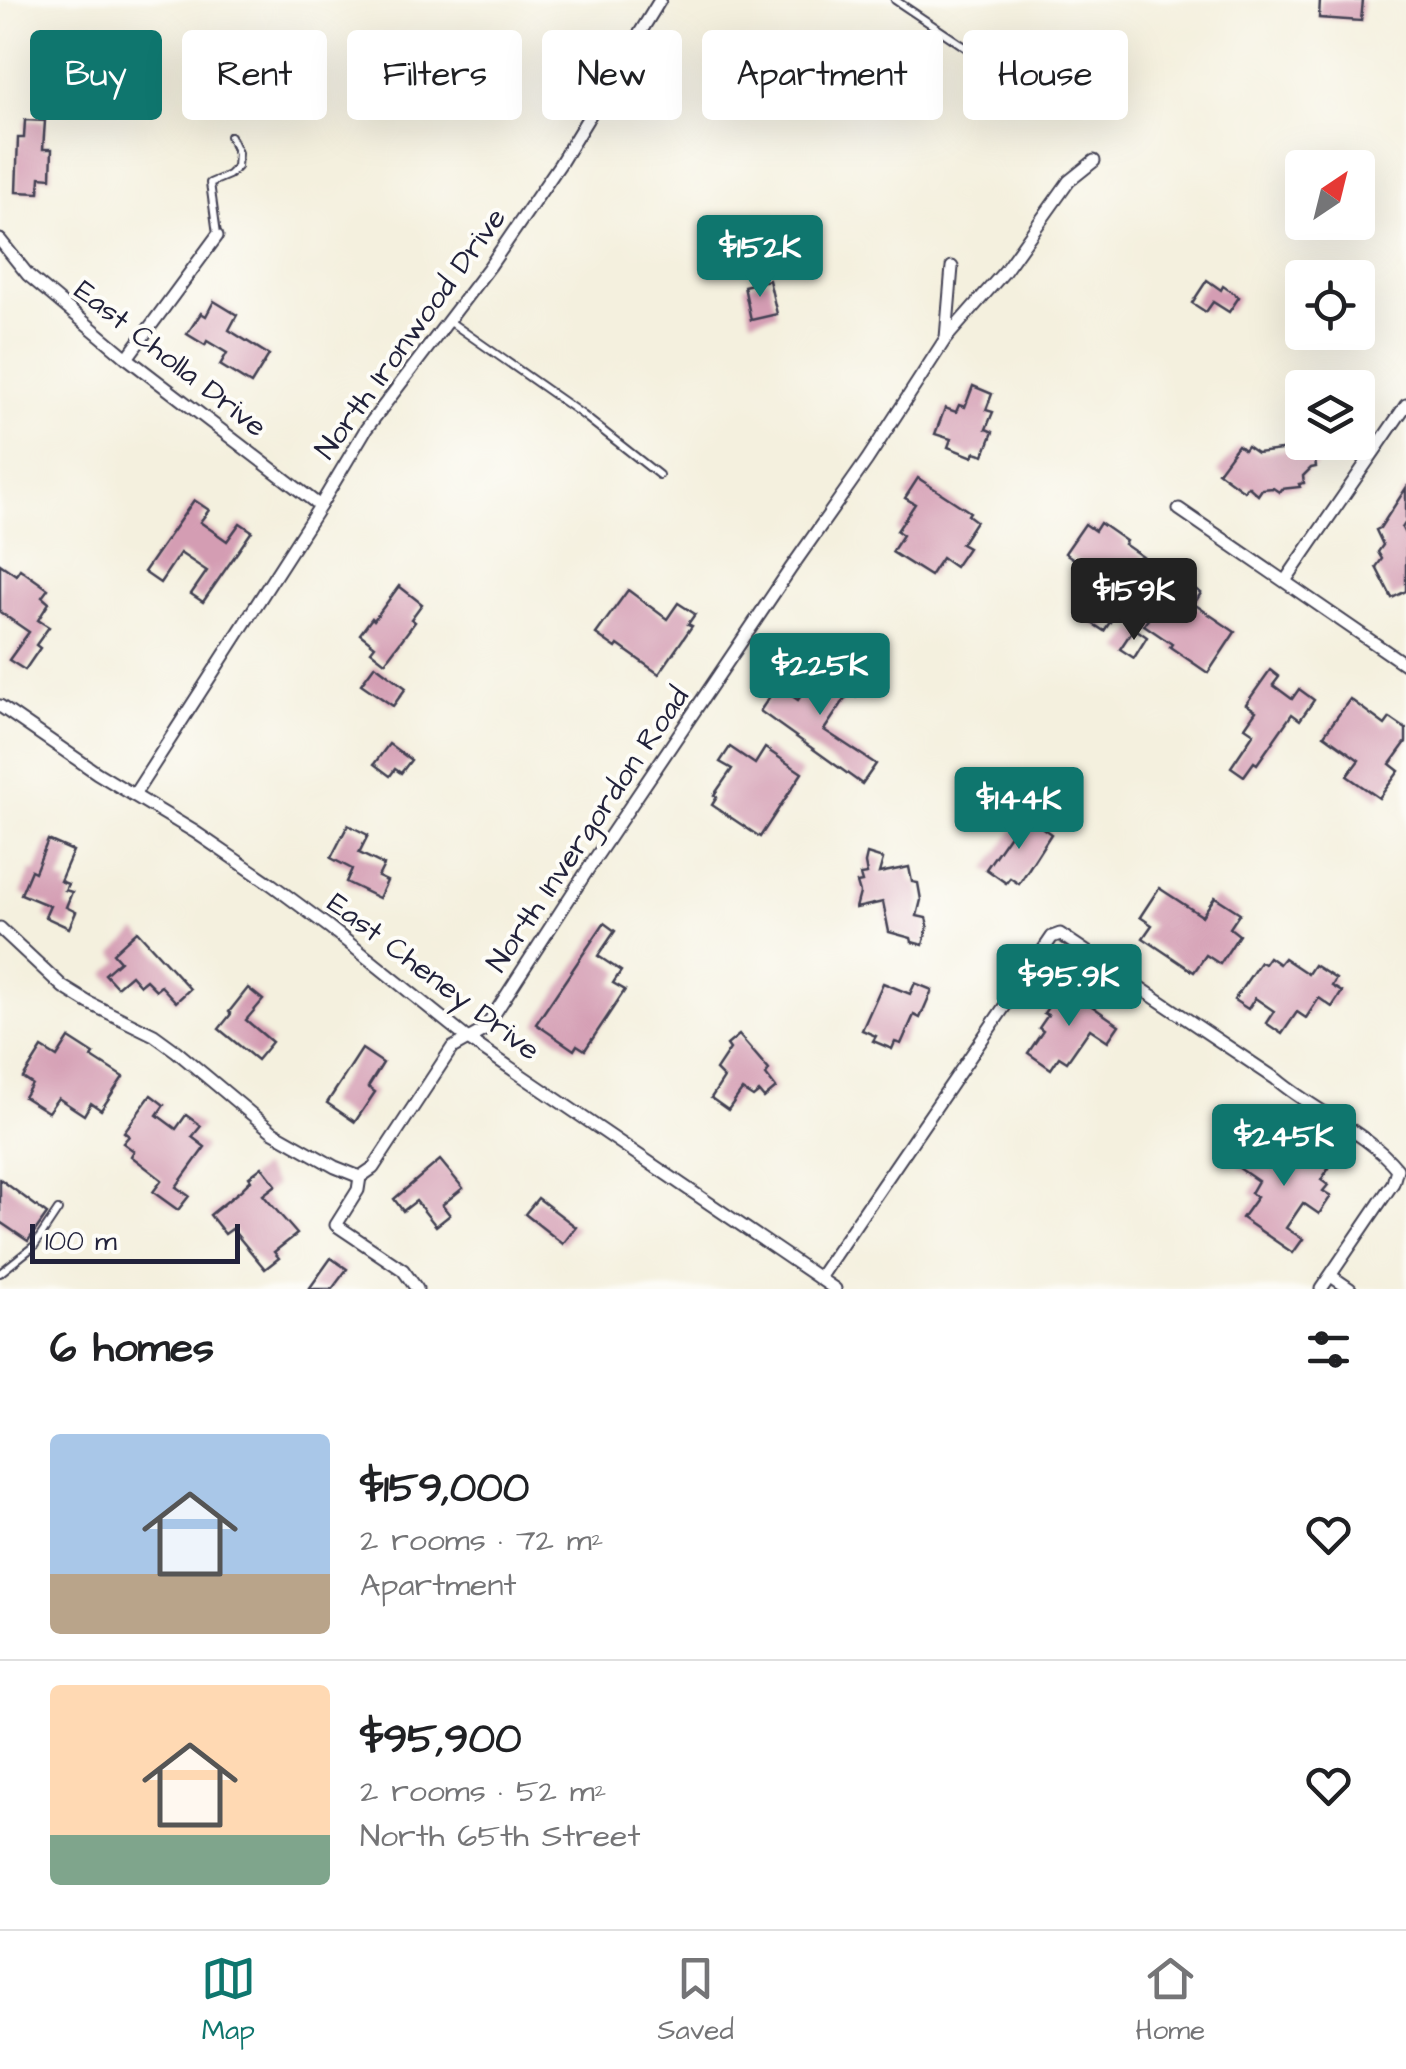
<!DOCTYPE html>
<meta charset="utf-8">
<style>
body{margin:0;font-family:"Architects Daughter",sans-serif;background:#f6f6f6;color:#202124;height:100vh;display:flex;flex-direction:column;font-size:38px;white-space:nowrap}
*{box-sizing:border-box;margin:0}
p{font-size:32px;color:#757577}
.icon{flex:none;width:55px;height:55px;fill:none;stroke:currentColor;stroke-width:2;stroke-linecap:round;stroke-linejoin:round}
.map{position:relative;height:1289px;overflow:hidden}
.sheet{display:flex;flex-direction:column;background:#fff;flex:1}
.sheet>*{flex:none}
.guide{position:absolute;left:30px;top:30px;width:1348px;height:90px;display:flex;gap:20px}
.needle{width:65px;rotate:35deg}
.tools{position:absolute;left:1285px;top:150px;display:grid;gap:20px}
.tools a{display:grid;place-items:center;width:90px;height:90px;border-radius:10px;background:#fff;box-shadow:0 10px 40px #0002;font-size:50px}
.scale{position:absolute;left:30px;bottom:25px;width:210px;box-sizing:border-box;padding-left:10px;border:5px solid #22223b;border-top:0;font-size:28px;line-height:35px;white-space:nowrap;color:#22223b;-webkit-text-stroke:8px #fdfcf7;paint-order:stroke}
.price{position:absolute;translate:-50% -85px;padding:0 22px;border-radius:10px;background:#0f766e;color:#fff;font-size:32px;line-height:65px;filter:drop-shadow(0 2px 5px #0008)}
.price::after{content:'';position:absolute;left:50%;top:60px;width:30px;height:22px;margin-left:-15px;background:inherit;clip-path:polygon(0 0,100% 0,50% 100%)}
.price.on{background:#222;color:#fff}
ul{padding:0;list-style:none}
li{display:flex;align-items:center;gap:30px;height:250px;padding:0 50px}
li+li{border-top:2px solid #e0e0e0}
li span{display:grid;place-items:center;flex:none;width:280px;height:200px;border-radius:10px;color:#555}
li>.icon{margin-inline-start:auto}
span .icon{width:120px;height:120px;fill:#fffc;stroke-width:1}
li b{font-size:42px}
h2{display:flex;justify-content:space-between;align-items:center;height:120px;padding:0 50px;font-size:42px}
.tag{padding:0 35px;border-radius:10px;background:#fff;box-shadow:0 10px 40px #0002;font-size:35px;line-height:90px}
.tag.on{background:#0f766e;color:#fff}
.tabs{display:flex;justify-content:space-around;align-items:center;height:140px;border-top:2px solid #e0e0e0;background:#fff;font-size:28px;color:#757577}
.tabs a{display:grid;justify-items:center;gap:5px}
.tabs .on{color:#0f766e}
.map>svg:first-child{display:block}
.building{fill:#d49db3}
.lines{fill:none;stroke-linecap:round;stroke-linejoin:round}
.service-casing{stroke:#424153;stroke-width:10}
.minor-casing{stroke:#424153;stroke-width:15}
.service{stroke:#fff;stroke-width:6}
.minor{stroke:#fff;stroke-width:11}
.labels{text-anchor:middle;stroke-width:8;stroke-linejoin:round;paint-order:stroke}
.street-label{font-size:30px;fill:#22223b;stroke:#fdfcf7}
</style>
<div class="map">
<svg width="1406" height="1289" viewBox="0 0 1406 1289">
<rect width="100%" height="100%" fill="#fdfcf7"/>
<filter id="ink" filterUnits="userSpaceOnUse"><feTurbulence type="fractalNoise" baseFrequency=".01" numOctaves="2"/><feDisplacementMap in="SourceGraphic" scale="20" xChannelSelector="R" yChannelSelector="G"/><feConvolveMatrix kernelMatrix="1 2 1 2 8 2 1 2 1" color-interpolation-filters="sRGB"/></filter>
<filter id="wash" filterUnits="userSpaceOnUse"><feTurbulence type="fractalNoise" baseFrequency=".0048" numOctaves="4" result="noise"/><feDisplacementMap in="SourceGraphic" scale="40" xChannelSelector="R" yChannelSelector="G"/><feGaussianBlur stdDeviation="2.25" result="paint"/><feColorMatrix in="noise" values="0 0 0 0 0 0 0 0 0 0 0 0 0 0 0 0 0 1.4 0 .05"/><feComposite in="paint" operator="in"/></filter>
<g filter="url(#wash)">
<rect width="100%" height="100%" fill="#f4f0de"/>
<g id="blocks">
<g class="building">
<path d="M 1320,0 L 1363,0 L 1361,21 L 1319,18 Z"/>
<path d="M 25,120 L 45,121 L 43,149 L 52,149 L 51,178 L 40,177 L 39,193 L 16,192 L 18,138 L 24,138 Z"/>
<path d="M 769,280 L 777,314 L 751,320 L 744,286 Z"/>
<path d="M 1207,280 L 1221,290 L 1223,286 L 1239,297 L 1229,312 L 1213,302 L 1206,312 L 1192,303 Z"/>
<path d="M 214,301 L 237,315 L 229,330 L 269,355 L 251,384 L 220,365 L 227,353 L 207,341 L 205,345 L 187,334 L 201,313 L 206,316 Z"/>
<path d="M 973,386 L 992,394 L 986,410 L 993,412 L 986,429 L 993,432 L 984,455 L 975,452 L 973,457 L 948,447 L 951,439 L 935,434 L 945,408 L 956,412 L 959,405 L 965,407 Z"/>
<path d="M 1238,445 L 1244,450 L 1247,446 L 1257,453 L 1313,446 L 1316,467 L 1311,468 L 1303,476 L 1304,483 L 1299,484 L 1300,487 L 1281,489 L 1279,492 L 1273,488 L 1262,489 L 1258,495 L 1248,486 L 1244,491 L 1218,472 Z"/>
<path d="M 918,478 L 970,512 L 968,515 L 976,521 L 961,544 L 968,548 L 955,567 L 942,558 L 930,576 L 892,552 L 903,535 L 897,531 L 915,504 L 905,498 Z"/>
<path d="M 1406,488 L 1406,522 L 1402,528 L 1406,536 L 1406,591 L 1392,598 L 1376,567 L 1382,559 L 1378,552 L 1383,545 L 1376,530 L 1380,528 Z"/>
<path d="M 194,500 L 209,510 L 200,522 L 227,541 L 240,523 L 252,531 L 203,602 L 191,594 L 207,571 L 180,553 L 160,583 L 144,572 Z"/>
<path d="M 1100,523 L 1126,541 L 1124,544 L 1143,557 L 1139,563 L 1146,568 L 1104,631 L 1084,618 L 1108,582 L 1065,553 L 1085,524 L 1095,531 Z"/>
<path d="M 0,564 L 16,575 L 20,569 L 48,589 L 42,597 L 49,603 L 38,620 L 49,627 L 36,645 L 40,648 L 25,670 L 9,660 L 29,632 L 0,612 Z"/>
<path d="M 1185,582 L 1201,593 L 1194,604 L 1235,632 L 1208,673 L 1170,647 L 1172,644 L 1144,625 L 1163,598 L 1171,603 Z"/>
<path d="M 399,586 L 422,604 L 411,619 L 415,622 L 385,662 L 371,651 L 375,646 L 360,634 L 372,618 L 374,620 Z"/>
<path d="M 628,590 L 667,619 L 678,603 L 695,614 L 688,624 L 692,626 L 659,674 L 618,645 L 616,648 L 596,634 Z"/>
<path d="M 1134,628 L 1147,637 L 1134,658 L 1120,649 Z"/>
<path d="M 825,661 L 863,687 L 856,697 L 849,693 L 824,730 L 876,764 L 862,784 L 760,711 L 777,686 L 798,700 Z"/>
<path d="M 375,665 L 406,688 L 393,706 L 361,684 Z"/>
<path d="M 1270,670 L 1279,677 L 1273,685 L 1292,699 L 1299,689 L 1314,700 L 1300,720 L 1292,714 L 1257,764 L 1254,762 L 1244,776 L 1231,767 L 1254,733 L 1245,727 L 1256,711 L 1246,704 Z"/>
<path d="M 1350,699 L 1385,725 L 1390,718 L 1406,729 L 1406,742 L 1390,764 L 1399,771 L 1379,798 L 1347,776 L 1359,760 L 1324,735 Z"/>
<path d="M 389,744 L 411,760 L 401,773 L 395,769 L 390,776 L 374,764 Z"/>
<path d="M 730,747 L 755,764 L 765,748 L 802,773 L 760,837 L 712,805 L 717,797 L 714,795 L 732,769 L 720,762 Z"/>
<path d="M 1027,817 L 1051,834 L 1019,884 L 1010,878 L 1006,883 L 986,869 L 1016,826 L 1019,829 Z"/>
<path d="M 348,825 L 368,835 L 359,853 L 384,865 L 378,877 L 387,881 L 379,898 L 346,882 L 352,869 L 331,858 Z"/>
<path d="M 48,840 L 73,851 L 60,881 L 68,884 L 65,890 L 72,892 L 66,907 L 76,912 L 69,928 L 45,917 L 50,906 L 21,894 L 31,870 L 35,872 Z"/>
<path d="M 867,854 L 883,859 L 879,873 L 909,867 L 912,882 L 918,883 L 921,900 L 917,916 L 926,918 L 928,925 L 923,945 L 912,942 L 911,938 L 889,932 L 883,902 L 856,908 L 860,893 L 857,883 L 862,882 L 860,875 L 867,874 L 865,863 Z"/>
<path d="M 1159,888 L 1202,916 L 1215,897 L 1240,913 L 1230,928 L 1239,935 L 1220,964 L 1206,955 L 1194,972 L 1143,938 L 1152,925 L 1140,917 Z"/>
<path d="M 604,923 L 615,931 L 598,956 L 621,971 L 613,983 L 625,990 L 585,1050 L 577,1045 L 574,1050 L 536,1024 Z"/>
<path d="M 137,931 L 190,989 L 176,1002 L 161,986 L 156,990 L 146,980 L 140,985 L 131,975 L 117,987 L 105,974 L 120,961 L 113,953 Z"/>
<path d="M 1269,957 L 1279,964 L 1284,958 L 1308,974 L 1314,965 L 1336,979 L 1332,986 L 1342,992 L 1332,1007 L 1319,998 L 1306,1018 L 1297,1012 L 1282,1034 L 1266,1023 L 1274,1011 L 1255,998 L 1248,1009 L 1234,1000 L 1260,962 L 1264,964 Z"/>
<path d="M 883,983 L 910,994 L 915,983 L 932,990 L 920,1018 L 914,1015 L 901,1044 L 895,1042 L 892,1049 L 873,1041 L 876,1036 L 862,1030 Z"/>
<path d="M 248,988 L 263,1000 L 246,1020 L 272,1042 L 257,1060 L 219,1029 L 231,1014 L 229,1012 Z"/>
<path d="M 1073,993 L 1119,1025 L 1108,1041 L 1090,1029 L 1067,1062 L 1059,1057 L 1051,1069 L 1028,1053 L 1043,1031 L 1039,1028 L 1048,1015 L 1044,1013 L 1056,996 L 1066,1003 Z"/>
<path d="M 739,1035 L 769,1070 L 766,1075 L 776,1088 L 764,1098 L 759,1092 L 753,1097 L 742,1090 L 728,1110 L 711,1098 L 724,1078 L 716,1070 L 730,1049 L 727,1045 Z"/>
<path d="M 69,1038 L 94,1054 L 92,1057 L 123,1077 L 101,1110 L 91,1103 L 84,1115 L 58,1098 L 48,1112 L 24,1097 L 32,1084 L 23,1078 L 42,1048 L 57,1057 Z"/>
<path d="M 362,1049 L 383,1063 L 368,1087 L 375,1092 L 355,1122 L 327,1103 Z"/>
<path d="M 151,1095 L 164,1105 L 157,1115 L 176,1129 L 186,1115 L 201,1126 L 192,1137 L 205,1147 L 176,1187 L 189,1196 L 178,1210 L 153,1192 L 162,1180 L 131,1156 L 134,1151 L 123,1143 L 129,1136 L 124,1132 Z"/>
<path d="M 1270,1136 L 1279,1142 L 1282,1137 L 1329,1168 L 1321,1180 L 1328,1185 L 1323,1191 L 1331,1196 L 1319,1214 L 1303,1203 L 1286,1228 L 1303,1239 L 1293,1253 L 1242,1218 L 1257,1197 L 1251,1193 L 1258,1181 L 1239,1168 L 1247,1156 L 1253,1160 Z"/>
<path d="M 440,1160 L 463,1188 L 442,1205 L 450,1215 L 436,1226 L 416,1201 L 403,1211 L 394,1199 Z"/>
<path d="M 262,1167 L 276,1185 L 263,1195 L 297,1234 L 274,1252 L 279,1258 L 265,1269 L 232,1229 L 225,1234 L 210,1215 L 241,1190 L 251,1180 L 249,1177 Z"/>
<path d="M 0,1179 L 47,1214 L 28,1241 L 0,1222 Z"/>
<path d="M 538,1198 L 576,1227 L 563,1244 L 525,1214 Z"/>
<path d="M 331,1258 L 347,1269 L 332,1289 L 309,1289 Z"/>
</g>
</g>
</g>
<g filter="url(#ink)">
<use href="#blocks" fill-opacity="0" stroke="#424153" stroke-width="2.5"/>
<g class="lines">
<defs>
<g id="service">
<path d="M 895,0 L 977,55 L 1007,54"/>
<path d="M 217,234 L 210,183 L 229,175 L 237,167 L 238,153 L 230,136"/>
<path d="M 449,321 L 583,415 L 659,475"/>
<path d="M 0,1273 L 34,1246 L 58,1210"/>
</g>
<g id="minor">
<path d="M 0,240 L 28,275 L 127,358 L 320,506"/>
<path d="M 946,338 L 952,267"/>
<path d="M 127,358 L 217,236"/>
<path d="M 1179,509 L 1406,665"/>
<path d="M 1285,581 L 1406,405"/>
<path d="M 0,706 L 97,773 L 195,832 L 271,884 L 329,927 L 468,1039 L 835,1289"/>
<path d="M 134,795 L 320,506 L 366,429 L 490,266 L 560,164 L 660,0"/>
<path d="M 0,928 L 63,987 L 89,1003 L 154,1035 L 176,1051 L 273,1132 L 335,1167 L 360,1177"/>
<path d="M 360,1177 L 373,1168 L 452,1048 L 484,1030 L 594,860 L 791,568 L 867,460 L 946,338 L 1004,272 L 1069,181 L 1094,161"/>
<path d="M 360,1177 L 358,1190 L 336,1225 L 403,1270 L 417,1289"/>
<path d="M 1331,1276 L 1350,1289"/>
<path d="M 819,1278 L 1052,937 L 1060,934 L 1276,1079 C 1313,1111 1366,1131 1397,1169 L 1393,1183 L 1321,1289"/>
</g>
</defs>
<use href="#service" class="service-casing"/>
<use href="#minor" class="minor-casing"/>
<use href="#service" class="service"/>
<use href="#minor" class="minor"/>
</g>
</g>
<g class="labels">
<g class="street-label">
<text transform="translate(410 333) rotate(-54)" y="10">North Ironwood Drive</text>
<text transform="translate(171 358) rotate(38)" y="10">East Cholla Drive</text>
<text transform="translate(587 829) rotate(-56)" y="10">North Invergordon Road</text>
<text transform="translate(434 976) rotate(37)" y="10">East Cheney Drive</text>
</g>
</g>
</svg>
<div class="tools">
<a><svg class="needle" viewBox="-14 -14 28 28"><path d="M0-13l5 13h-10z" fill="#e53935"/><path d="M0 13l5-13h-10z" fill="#757577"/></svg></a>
<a><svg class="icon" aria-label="locate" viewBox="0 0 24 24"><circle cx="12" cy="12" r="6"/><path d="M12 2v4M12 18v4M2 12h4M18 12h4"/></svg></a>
<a><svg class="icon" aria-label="layers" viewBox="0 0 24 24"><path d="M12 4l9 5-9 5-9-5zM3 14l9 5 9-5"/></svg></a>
</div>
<div class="scale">100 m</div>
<b class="price" style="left:760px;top:300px">$152K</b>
<b class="price on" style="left:1134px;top:643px">$159K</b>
<b class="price" style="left:820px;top:718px">$225K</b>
<b class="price" style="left:1019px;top:852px">$144K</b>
<b class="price" style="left:1069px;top:1029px">$95.9K</b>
<b class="price" style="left:1284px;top:1189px">$245K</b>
<div class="guide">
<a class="tag on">Buy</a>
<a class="tag">Rent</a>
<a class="tag">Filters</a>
<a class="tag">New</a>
<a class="tag">Apartment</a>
<a class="tag">House</a>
</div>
</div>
<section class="sheet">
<h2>6 homes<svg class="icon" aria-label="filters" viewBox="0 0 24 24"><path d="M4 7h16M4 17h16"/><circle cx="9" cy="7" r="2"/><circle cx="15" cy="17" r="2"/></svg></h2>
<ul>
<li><span style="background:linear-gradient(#a9c7e8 70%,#b9a48a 0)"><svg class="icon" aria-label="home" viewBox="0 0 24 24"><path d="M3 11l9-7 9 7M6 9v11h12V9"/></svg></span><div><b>$159,000</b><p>2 rooms · 72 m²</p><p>Apartment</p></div><svg class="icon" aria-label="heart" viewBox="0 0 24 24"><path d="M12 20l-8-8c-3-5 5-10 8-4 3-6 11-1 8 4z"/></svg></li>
<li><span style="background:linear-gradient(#ffd9b3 75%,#7fa58c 0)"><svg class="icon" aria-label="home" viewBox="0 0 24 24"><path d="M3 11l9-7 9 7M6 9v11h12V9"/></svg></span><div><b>$95,900</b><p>2 rooms · 52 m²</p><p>North 65th Street</p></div><svg class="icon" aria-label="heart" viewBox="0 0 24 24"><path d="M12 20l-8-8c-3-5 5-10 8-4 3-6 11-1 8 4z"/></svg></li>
</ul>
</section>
<nav class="tabs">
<a class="on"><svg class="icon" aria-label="map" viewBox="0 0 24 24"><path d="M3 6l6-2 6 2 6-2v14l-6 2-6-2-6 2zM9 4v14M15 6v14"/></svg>Map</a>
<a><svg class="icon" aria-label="saved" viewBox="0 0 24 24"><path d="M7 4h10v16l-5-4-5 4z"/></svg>Saved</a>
<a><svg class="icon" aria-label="home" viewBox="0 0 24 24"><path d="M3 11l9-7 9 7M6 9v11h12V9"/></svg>Home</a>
</nav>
